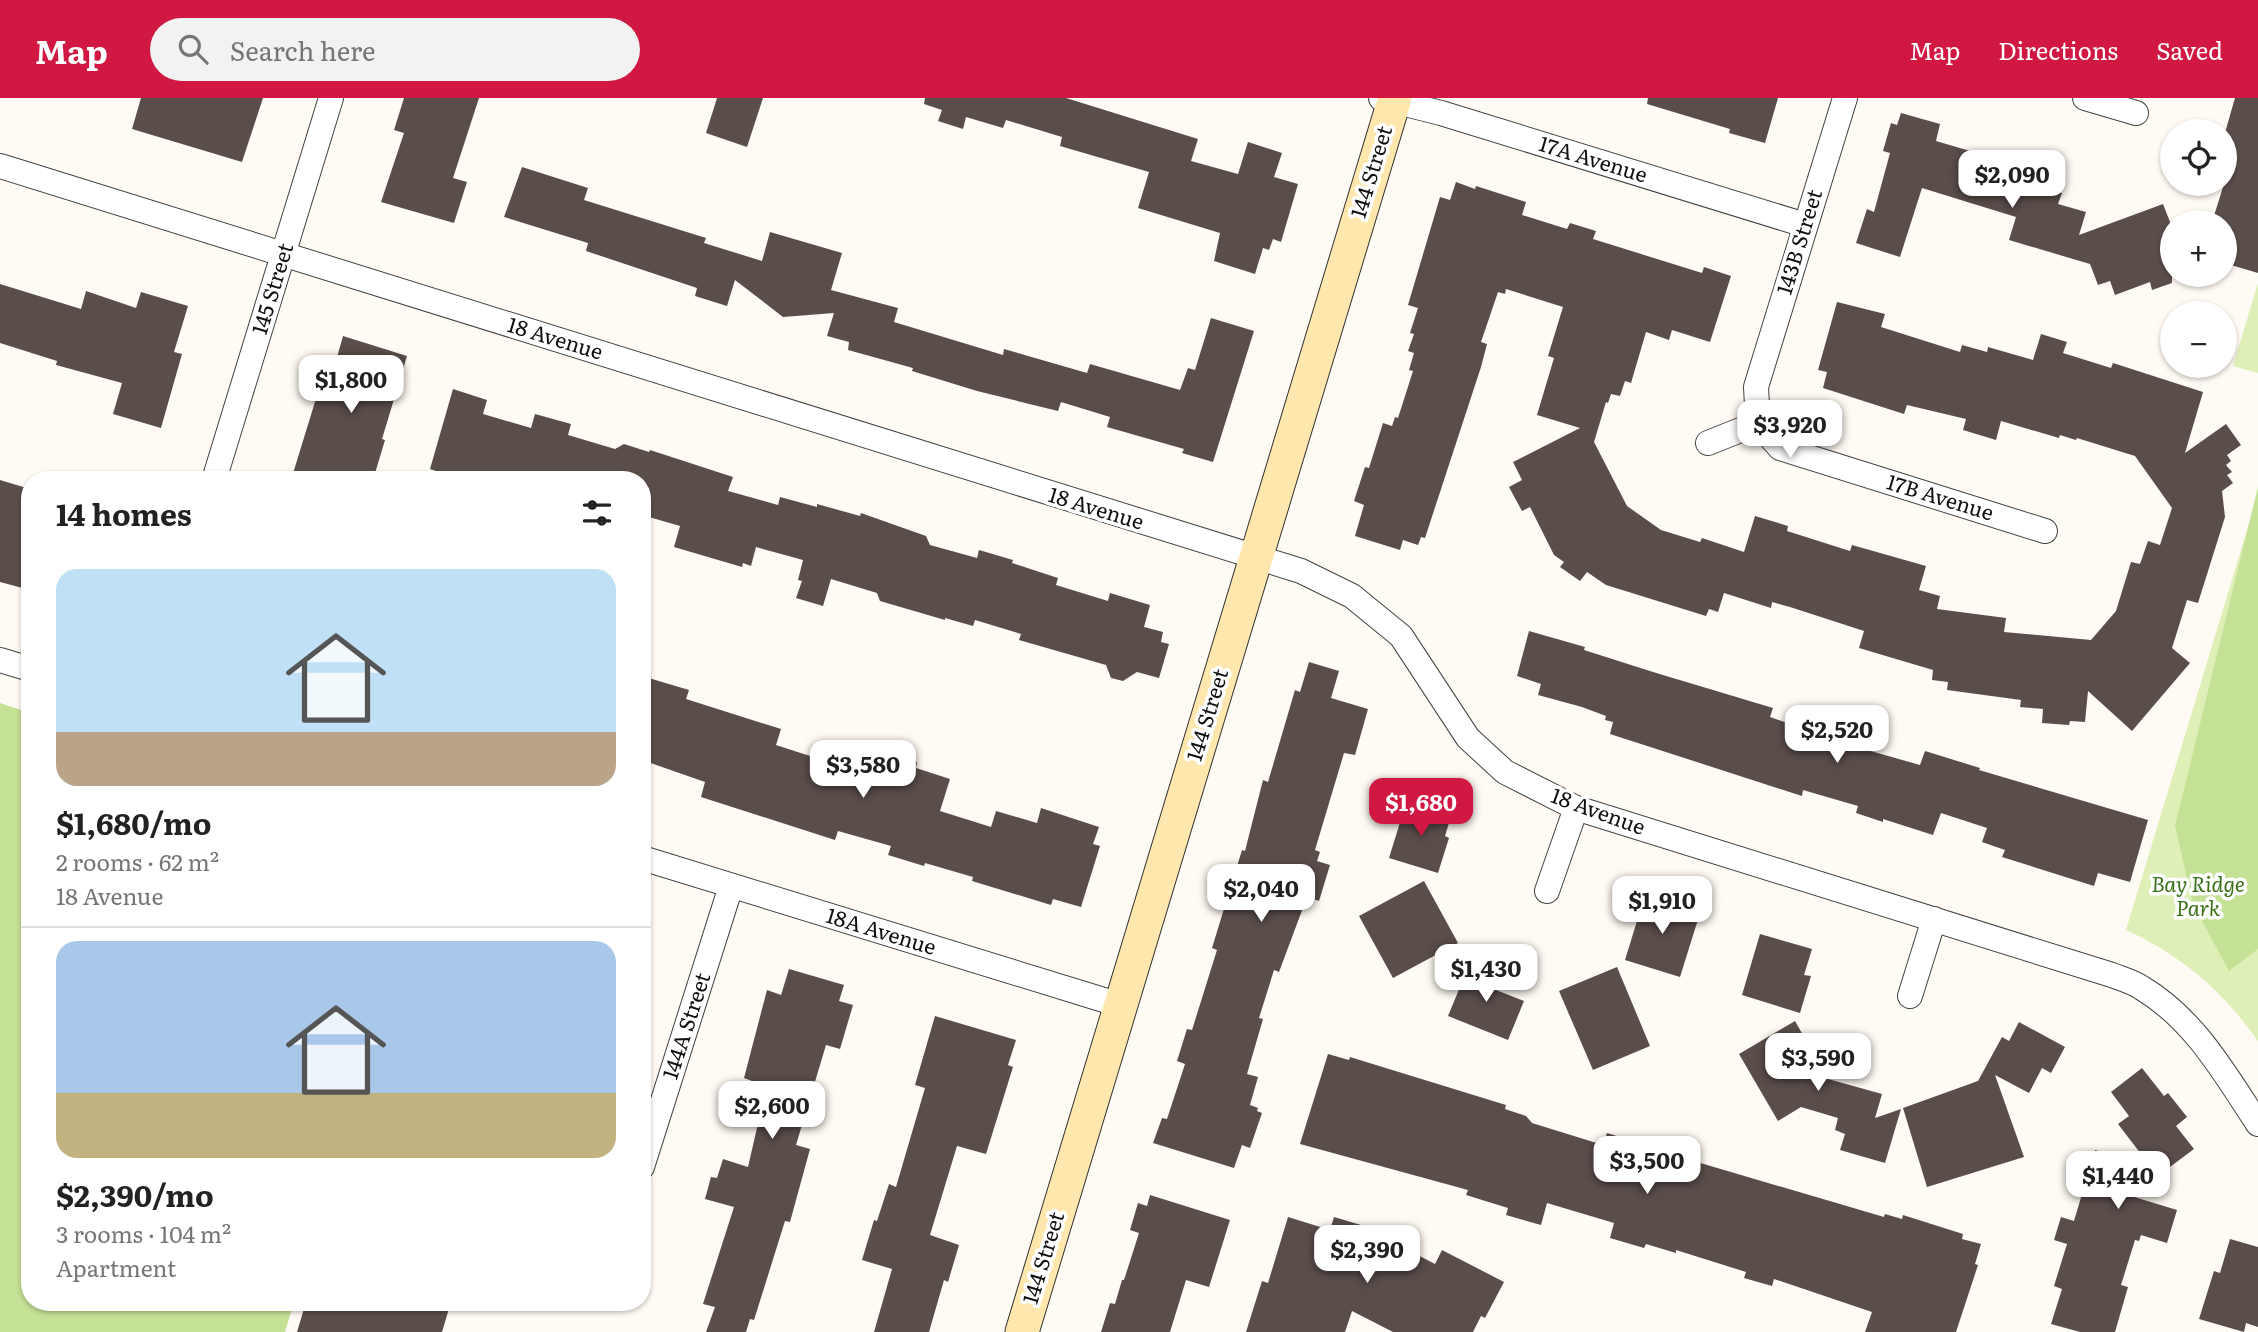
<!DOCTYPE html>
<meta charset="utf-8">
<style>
body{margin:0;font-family:Literata,serif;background:#f2f2f2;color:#222;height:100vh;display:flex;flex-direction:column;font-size:26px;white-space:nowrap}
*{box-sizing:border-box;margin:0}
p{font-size:23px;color:#767676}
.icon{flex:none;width:38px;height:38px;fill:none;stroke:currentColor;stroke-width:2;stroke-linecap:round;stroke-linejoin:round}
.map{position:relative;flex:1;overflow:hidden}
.side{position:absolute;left:21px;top:373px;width:630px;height:840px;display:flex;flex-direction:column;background:#fff;border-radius:28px;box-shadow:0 2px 5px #0004}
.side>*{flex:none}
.buttons{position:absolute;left:2160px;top:21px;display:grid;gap:14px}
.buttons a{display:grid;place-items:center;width:77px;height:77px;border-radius:50%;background:#fff;box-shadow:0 2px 5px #0004;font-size:35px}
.price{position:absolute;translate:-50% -60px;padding:0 16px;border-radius:14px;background:#fff;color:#222;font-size:23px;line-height:46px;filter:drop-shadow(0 2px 4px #0008)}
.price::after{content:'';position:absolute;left:50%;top:42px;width:21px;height:16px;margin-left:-10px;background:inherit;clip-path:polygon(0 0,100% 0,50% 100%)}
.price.current{background:#d01842;color:#fff}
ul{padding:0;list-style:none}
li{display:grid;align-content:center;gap:14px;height:371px;padding:0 35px}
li+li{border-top:2px solid #e0e0e0}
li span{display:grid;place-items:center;height:217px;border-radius:21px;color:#555}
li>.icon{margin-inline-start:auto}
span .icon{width:126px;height:126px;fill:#fffc;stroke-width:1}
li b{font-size:30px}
h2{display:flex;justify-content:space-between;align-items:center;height:84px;padding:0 35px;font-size:30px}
header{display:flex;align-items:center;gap:42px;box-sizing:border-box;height:98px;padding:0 35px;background:#d01842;color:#fff}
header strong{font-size:33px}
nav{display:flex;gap:38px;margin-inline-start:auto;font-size:24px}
.search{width:490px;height:63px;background:#f2f2f2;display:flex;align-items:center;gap:18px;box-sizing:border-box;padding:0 24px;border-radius:38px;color:#767676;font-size:26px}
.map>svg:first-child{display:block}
.green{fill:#deefb7}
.forest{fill:#c5e195}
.building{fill:#5a4e4b}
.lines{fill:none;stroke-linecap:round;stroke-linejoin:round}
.street-casing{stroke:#434343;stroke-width:26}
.secondary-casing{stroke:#323232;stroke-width:35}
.street{stroke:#fff;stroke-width:24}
.secondary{stroke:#ffe7ae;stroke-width:33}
.labels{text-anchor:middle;stroke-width:7;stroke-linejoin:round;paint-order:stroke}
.street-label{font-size:21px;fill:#101010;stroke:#fff}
.park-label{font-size:21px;font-style:italic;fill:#3a7018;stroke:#fff}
</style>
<header>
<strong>Map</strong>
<div class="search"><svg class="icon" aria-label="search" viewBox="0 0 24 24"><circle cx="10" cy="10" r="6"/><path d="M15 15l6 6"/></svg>Search here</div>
<nav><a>Map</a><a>Directions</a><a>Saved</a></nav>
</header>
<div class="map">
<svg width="2258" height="1234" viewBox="0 0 2258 1234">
<rect width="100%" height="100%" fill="#fffaf3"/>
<g class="green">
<path d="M 2258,185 L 2258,275 L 2233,268 Z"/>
<path d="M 2258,396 L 2258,943 C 2223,893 2181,857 2126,832 Z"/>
</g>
<g class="forest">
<path d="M 2258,389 L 2258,851 L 2229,873 L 2193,806 L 2175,728 Z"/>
<path d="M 0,605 L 30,615 L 30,1204 L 78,1204 L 77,1212 L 93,1204 L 294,1204 L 285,1234 L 0,1234 Z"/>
</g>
<g class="building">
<path d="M 141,0 L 263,0 L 242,64 L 132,31 Z"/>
<path d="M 404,0 L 479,0 L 453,80 L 467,84 L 454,125 L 381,104 L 404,35 L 394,32 Z"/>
<path d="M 717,0 L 763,0 L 747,49 L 706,35 Z"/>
<path d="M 925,0 L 1066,0 L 1198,41 L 1191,63 L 1238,76 L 1248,44 L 1282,55 L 1274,79 L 1298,86 L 1281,144 L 1273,141 L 1269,152 L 1263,150 L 1255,176 L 1214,163 L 1220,135 L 1138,110 L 1149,74 L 1060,48 L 1062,39 L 1006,22 L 1003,30 L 966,19 L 963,31 L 938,23 L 942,12 L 924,6 Z"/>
<path d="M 1648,0 L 1778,0 L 1765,45 L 1729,35 L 1730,31 L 1647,6 Z"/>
<path d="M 2235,0 L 2258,0 L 2258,175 L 2224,165 L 2224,124 L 2212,124 L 2224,86 L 2224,38 Z"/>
<path d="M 1901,15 L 1940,26 L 1936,43 L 2004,63 L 2016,68 L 2013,80 L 2062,95 L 2058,106 L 2086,114 L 2079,137 L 2163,106 L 2172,129 L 2172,185 L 2152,192 L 2150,184 L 2115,197 L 2110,183 L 2098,187 L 2090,166 L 2009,142 L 2016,119 L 1922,90 L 1900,159 L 1856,145 L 1867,111 L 1874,114 L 1890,55 L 1883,53 L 1891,25 L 1897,27 Z"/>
<path d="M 522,69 L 588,90 L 584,102 L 706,140 L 704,145 L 762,163 L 770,134 L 842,155 L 831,192 L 898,210 L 894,224 L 1003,257 L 1004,251 L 1087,275 L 1090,266 L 1180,292 L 1188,270 L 1195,272 L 1211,220 L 1254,233 L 1213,364 L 1182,355 L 1184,351 L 1107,329 L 1110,319 L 1061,304 L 1058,313 L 977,293 L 912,273 L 913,270 L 848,252 L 849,244 L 827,238 L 834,215 L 783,219 L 735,182 L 727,208 L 695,198 L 697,190 L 586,153 L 588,145 L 504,119 Z"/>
<path d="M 1456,84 L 1475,91 L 1476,88 L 1526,104 L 1522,117 L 1567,131 L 1570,125 L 1596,133 L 1593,141 L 1702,175 L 1704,169 L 1731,178 L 1710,244 L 1672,232 L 1669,242 L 1646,234 L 1631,285 L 1625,283 L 1620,298 L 1611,296 L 1608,305 L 1606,304 L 1594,344 L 1627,408 L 1661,432 L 1700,444 L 1702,440 L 1744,454 L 1755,418 L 1788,428 L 1787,433 L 1850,453 L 1852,447 L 1926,468 L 1919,492 L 1940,498 L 1937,511 L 2006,520 L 2004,534 L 2091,542 L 2116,513 L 2131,464 L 2140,466 L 2148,443 L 2160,447 L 2172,410 L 2135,358 L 2077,340 L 2076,342 L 2060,337 L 2059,340 L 2001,323 L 1996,342 L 1963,332 L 1966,321 L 1907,307 L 1904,316 L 1823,290 L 1827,274 L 1818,272 L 1837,204 L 1885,216 L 1881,229 L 1960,254 L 1962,247 L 1987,254 L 1988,249 L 2033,262 L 2041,236 L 2067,244 L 2063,255 L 2111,270 L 2113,265 L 2203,294 L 2185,355 L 2226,326 L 2241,347 L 2227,357 L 2231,363 L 2226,367 L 2232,374 L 2227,377 L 2233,385 L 2222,393 L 2225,419 L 2198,505 L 2187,502 L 2172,550 L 2190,565 L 2132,633 L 2088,593 L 2085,624 L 2070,623 L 2069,627 L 2042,625 L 2043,611 L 2020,609 L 2021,602 L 1947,592 L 1948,584 L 1932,582 L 1933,572 L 1859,550 L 1864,533 L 1790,509 L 1772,504 L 1771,510 L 1724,495 L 1718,514 L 1709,511 L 1706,518 L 1606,487 L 1587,474 L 1580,483 L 1560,469 L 1564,464 L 1554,457 L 1530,409 L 1522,413 L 1509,389 L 1522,382 L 1513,364 L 1580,330 L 1537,317 L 1554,260 L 1548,258 L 1563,209 L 1506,191 L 1505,196 L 1498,194 L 1481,244 L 1487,246 L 1481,269 L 1425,440 L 1421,439 L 1418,447 L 1403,442 L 1400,452 L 1355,438 L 1364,407 L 1354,403 L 1365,369 L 1369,370 L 1383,325 L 1392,328 L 1395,319 L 1398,320 L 1413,273 L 1409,272 L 1414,255 L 1408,253 L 1414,236 L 1410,235 L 1418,210 L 1408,207 L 1440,99 L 1450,102 Z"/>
<path d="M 0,186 L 81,211 L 86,193 L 136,210 L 141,194 L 188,208 L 174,254 L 182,256 L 161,330 L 113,316 L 122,285 L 56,267 L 57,263 L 0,245 Z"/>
<path d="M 343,238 L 407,258 L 382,341 L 385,342 L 373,382 L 291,382 L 326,268 L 334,270 Z"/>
<path d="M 453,291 L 487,302 L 483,316 L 531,330 L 535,316 L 571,326 L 568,337 L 615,351 L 624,346 L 649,354 L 650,352 L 733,379 L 728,393 L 778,407 L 780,399 L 817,409 L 817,406 L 860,418 L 861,415 L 926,438 L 930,447 L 977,460 L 979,452 L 1013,462 L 1012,465 L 1058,480 L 1056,487 L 1108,503 L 1110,495 L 1150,507 L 1144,529 L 1163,534 L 1161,544 L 1169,546 L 1159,580 L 1137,574 L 1123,583 L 1111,580 L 1106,567 L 1019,542 L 1021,536 L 975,522 L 973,528 L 945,520 L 945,522 L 880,503 L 877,495 L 831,481 L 823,508 L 796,500 L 802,483 L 798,482 L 803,462 L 756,449 L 751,468 L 743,465 L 742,469 L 674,449 L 680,428 L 642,417 L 642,382 L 463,382 L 430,371 Z"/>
<path d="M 0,382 L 30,391 L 30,492 L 0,484 Z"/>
<path d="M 1529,533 L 1585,549 L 1584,552 L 1653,574 L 1773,610 L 1770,619 L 1815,635 L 1814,637 L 1920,667 L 1925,653 L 1980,670 L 1979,672 L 2148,722 L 2130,784 L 2098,775 L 2094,788 L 2002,759 L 2005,752 L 1982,744 L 1987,730 L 1941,715 L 1933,737 L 1883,721 L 1883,724 L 1856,715 L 1858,708 L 1803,692 L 1802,698 L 1610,636 L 1613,624 L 1605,622 L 1606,618 L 1582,609 L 1538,597 L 1541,586 L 1517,578 Z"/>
<path d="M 1309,564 L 1339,573 L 1331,600 L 1368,611 L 1355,657 L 1344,655 L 1315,752 L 1320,754 L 1317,763 L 1330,767 L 1319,803 L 1307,799 L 1279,874 L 1274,872 L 1259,920 L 1263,921 L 1247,976 L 1258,979 L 1250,1007 L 1258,1010 L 1257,1013 L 1262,1015 L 1250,1050 L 1242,1047 L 1234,1070 L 1153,1045 L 1162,1020 L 1167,1021 L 1185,966 L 1177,963 L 1187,931 L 1192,932 L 1217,852 L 1212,850 L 1242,752 L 1245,753 L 1263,682 L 1268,684 L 1295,592 L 1300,594 Z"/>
<path d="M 642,578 L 689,592 L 686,601 L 781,631 L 776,647 L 810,658 L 821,651 L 830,654 L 834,651 L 852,656 L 863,675 L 900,659 L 917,664 L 916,670 L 950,681 L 940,713 L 991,729 L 996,713 L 1037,725 L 1041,710 L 1099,729 L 1093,746 L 1100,748 L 1081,809 L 1053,801 L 1051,807 L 972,783 L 973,779 L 925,765 L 924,768 L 888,757 L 891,748 L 838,733 L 835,742 L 701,699 L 705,684 L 642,662 Z"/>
<path d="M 1406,705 L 1451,718 L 1445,738 L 1449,740 L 1438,775 L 1389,760 Z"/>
<path d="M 1424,783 L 1458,845 L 1393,880 L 1359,818 Z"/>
<path d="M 1645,797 L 1700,815 L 1680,879 L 1625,862 Z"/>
<path d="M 1760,836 L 1812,851 L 1804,877 L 1811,878 L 1800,915 L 1742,897 Z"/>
<path d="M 1470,865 L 1502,879 L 1496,892 L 1524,903 L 1508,942 L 1448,918 Z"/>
<path d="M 1617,869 L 1650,948 L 1593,972 L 1559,893 Z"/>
<path d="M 789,871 L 844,887 L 839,903 L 853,907 L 840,951 L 826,947 L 796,1047 L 810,1051 L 790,1124 L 785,1123 L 754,1222 L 750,1221 L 746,1234 L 706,1234 L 715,1209 L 703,1206 L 734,1109 L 705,1101 L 711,1079 L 717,1080 L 723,1061 L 748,1069 L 759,1021 L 747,1018 L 757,985 L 744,980 L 767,892 L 781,897 Z"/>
<path d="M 935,918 L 1016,942 L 1008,967 L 1013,969 L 986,1056 L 957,1048 L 930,1137 L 959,1147 L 948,1184 L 944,1182 L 929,1234 L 874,1234 L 892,1171 L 862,1162 L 874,1122 L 877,1123 L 889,1086 L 896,1089 L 925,990 L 915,987 Z"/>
<path d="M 1795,923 L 1828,981 L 1882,996 L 1875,1020 L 1901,1011 L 1885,1065 L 1840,1052 L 1845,1036 L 1835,1032 L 1838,1020 L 1801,1009 L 1778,1023 L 1739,956 Z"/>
<path d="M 2019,924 L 2065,949 L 2051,975 L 2042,970 L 2029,995 L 1995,977 L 2024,1059 L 1927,1089 L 1903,1010 L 1978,983 L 2002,939 L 2009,943 Z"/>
<path d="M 1328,956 L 1349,962 L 1350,959 L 1506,1007 L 1505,1011 L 1526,1018 L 1532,1025 L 1603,1047 L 1607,1035 L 1636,1044 L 1638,1038 L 1672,1048 L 1670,1056 L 1884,1119 L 1885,1116 L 1902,1121 L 1903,1117 L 1963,1136 L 1962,1141 L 1981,1146 L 1975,1166 L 1978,1167 L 1956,1234 L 1865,1234 L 1872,1214 L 1774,1181 L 1772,1188 L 1744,1180 L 1746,1174 L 1676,1152 L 1676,1155 L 1646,1146 L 1644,1150 L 1610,1140 L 1614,1125 L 1547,1105 L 1541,1127 L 1506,1117 L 1508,1110 L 1466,1097 L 1468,1092 L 1300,1046 Z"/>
<path d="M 2142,970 L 2164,998 L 2168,995 L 2187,1019 L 2176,1028 L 2194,1051 L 2131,1098 L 2177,1112 L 2167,1145 L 2141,1137 L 2139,1143 L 2135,1142 L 2121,1187 L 2128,1189 L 2115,1234 L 2080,1234 L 2051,1226 L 2062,1191 L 2054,1188 L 2067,1146 L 2054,1142 L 2061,1119 L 2074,1123 L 2095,1052 L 2151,1069 L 2118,1026 L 2129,1018 L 2111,994 Z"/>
<path d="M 1150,1097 L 1230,1122 L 1209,1189 L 1186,1182 L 1170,1234 L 1101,1234 L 1110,1205 L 1115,1206 L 1122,1182 L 1124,1182 L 1139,1135 L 1130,1132 L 1138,1105 L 1147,1108 Z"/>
<path d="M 1288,1119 L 1330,1132 L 1334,1119 L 1388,1135 L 1387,1141 L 1435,1166 L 1442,1152 L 1504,1184 L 1485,1220 L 1481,1218 L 1473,1234 L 1393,1234 L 1352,1213 L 1345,1234 L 1246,1234 L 1262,1183 L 1268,1185 Z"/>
<path d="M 2230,1141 L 2258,1149 L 2258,1229 L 2246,1225 L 2244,1234 L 2199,1221 L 2214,1173 L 2220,1175 Z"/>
<path d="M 306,1204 L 321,1204 L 347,1212 L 350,1204 L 451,1204 L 442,1234 L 297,1234 Z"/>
</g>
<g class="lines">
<defs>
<g id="street">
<path d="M 1381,0 L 1441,15 L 1805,127"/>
<path d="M 1845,0 L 1756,289 L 1758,325 L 1780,350 L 2045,433"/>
<path d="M 2085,0 L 2136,15"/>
<path d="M 0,68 L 1301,473 L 1352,498 L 1401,538 L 1468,640 L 1505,674 L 1576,710 L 2112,877 C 2122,881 2133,884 2142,890 C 2195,922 2225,976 2258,1026"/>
<path d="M 1708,345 L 1758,325"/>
<path d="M 214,382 L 331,0"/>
<path d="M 0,562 L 30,571"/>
<path d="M 642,760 L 1120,907"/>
<path d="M 1547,793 L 1576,710"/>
<path d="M 1910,898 L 1934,821"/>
<path d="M 642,1069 L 731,788"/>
</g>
<path id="secondary" d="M 1022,1234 L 1395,0"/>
</defs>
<use href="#street" class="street-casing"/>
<use href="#secondary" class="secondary-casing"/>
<use href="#street" class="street"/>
<use href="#secondary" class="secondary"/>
</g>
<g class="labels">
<g class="street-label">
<text transform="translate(1593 62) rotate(17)" y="7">17A Avenue</text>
<text transform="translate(1372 74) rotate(-73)" y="7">144 Street</text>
<text transform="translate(1800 144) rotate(-73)" y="7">143B Street</text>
<text transform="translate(273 191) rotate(-73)" y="7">145 Street</text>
<text transform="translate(555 241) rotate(17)" y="7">18 Avenue</text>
<text transform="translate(1940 400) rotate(17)" y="7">17B Avenue</text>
<text transform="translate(1096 411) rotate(17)" y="7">18 Avenue</text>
<text transform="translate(1208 617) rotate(-73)" y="7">144 Street</text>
<text transform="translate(1598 714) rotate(20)" y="7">18 Avenue</text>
<text transform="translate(881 834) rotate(17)" y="7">18A Avenue</text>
<text transform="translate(687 928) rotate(-72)" y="7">144A Street</text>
<text transform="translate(1044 1160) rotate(-73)" y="7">144 Street</text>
</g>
<g class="park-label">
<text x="2198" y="794">Bay Ridge<tspan x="2198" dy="24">Park</tspan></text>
</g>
</g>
</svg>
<div class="buttons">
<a><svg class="icon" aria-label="locate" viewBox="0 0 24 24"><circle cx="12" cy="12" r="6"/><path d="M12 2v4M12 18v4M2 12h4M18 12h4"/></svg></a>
<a>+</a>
<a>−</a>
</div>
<b class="price" style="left:2012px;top:112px">$2,090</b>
<b class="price" style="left:351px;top:317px">$1,800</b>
<b class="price" style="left:1790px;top:362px">$3,920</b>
<b class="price" style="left:1837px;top:667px">$2,520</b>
<b class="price" style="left:863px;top:702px">$3,580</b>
<b class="price current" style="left:1421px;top:740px">$1,680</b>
<b class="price" style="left:1261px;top:826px">$2,040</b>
<b class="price" style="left:1662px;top:838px">$1,910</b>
<b class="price" style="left:1486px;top:906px">$1,430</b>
<b class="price" style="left:1818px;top:995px">$3,590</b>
<b class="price" style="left:772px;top:1043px">$2,600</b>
<b class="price" style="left:1647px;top:1098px">$3,500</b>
<b class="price" style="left:2118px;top:1113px">$1,440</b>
<b class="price" style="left:1367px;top:1187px">$2,390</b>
<section class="side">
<h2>14 homes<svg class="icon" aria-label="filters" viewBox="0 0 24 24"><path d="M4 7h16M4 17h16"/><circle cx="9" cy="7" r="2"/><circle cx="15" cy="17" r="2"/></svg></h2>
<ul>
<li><span style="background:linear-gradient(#bfe0f5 75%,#b9a48a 0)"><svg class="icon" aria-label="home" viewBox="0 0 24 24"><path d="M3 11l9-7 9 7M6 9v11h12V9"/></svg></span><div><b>$1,680/mo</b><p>2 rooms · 62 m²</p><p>18 Avenue</p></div></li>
<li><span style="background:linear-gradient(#a9c7e8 70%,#c2b280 0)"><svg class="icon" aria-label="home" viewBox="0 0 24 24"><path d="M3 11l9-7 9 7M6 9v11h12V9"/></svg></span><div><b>$2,390/mo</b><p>3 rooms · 104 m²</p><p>Apartment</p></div></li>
</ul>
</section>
</div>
